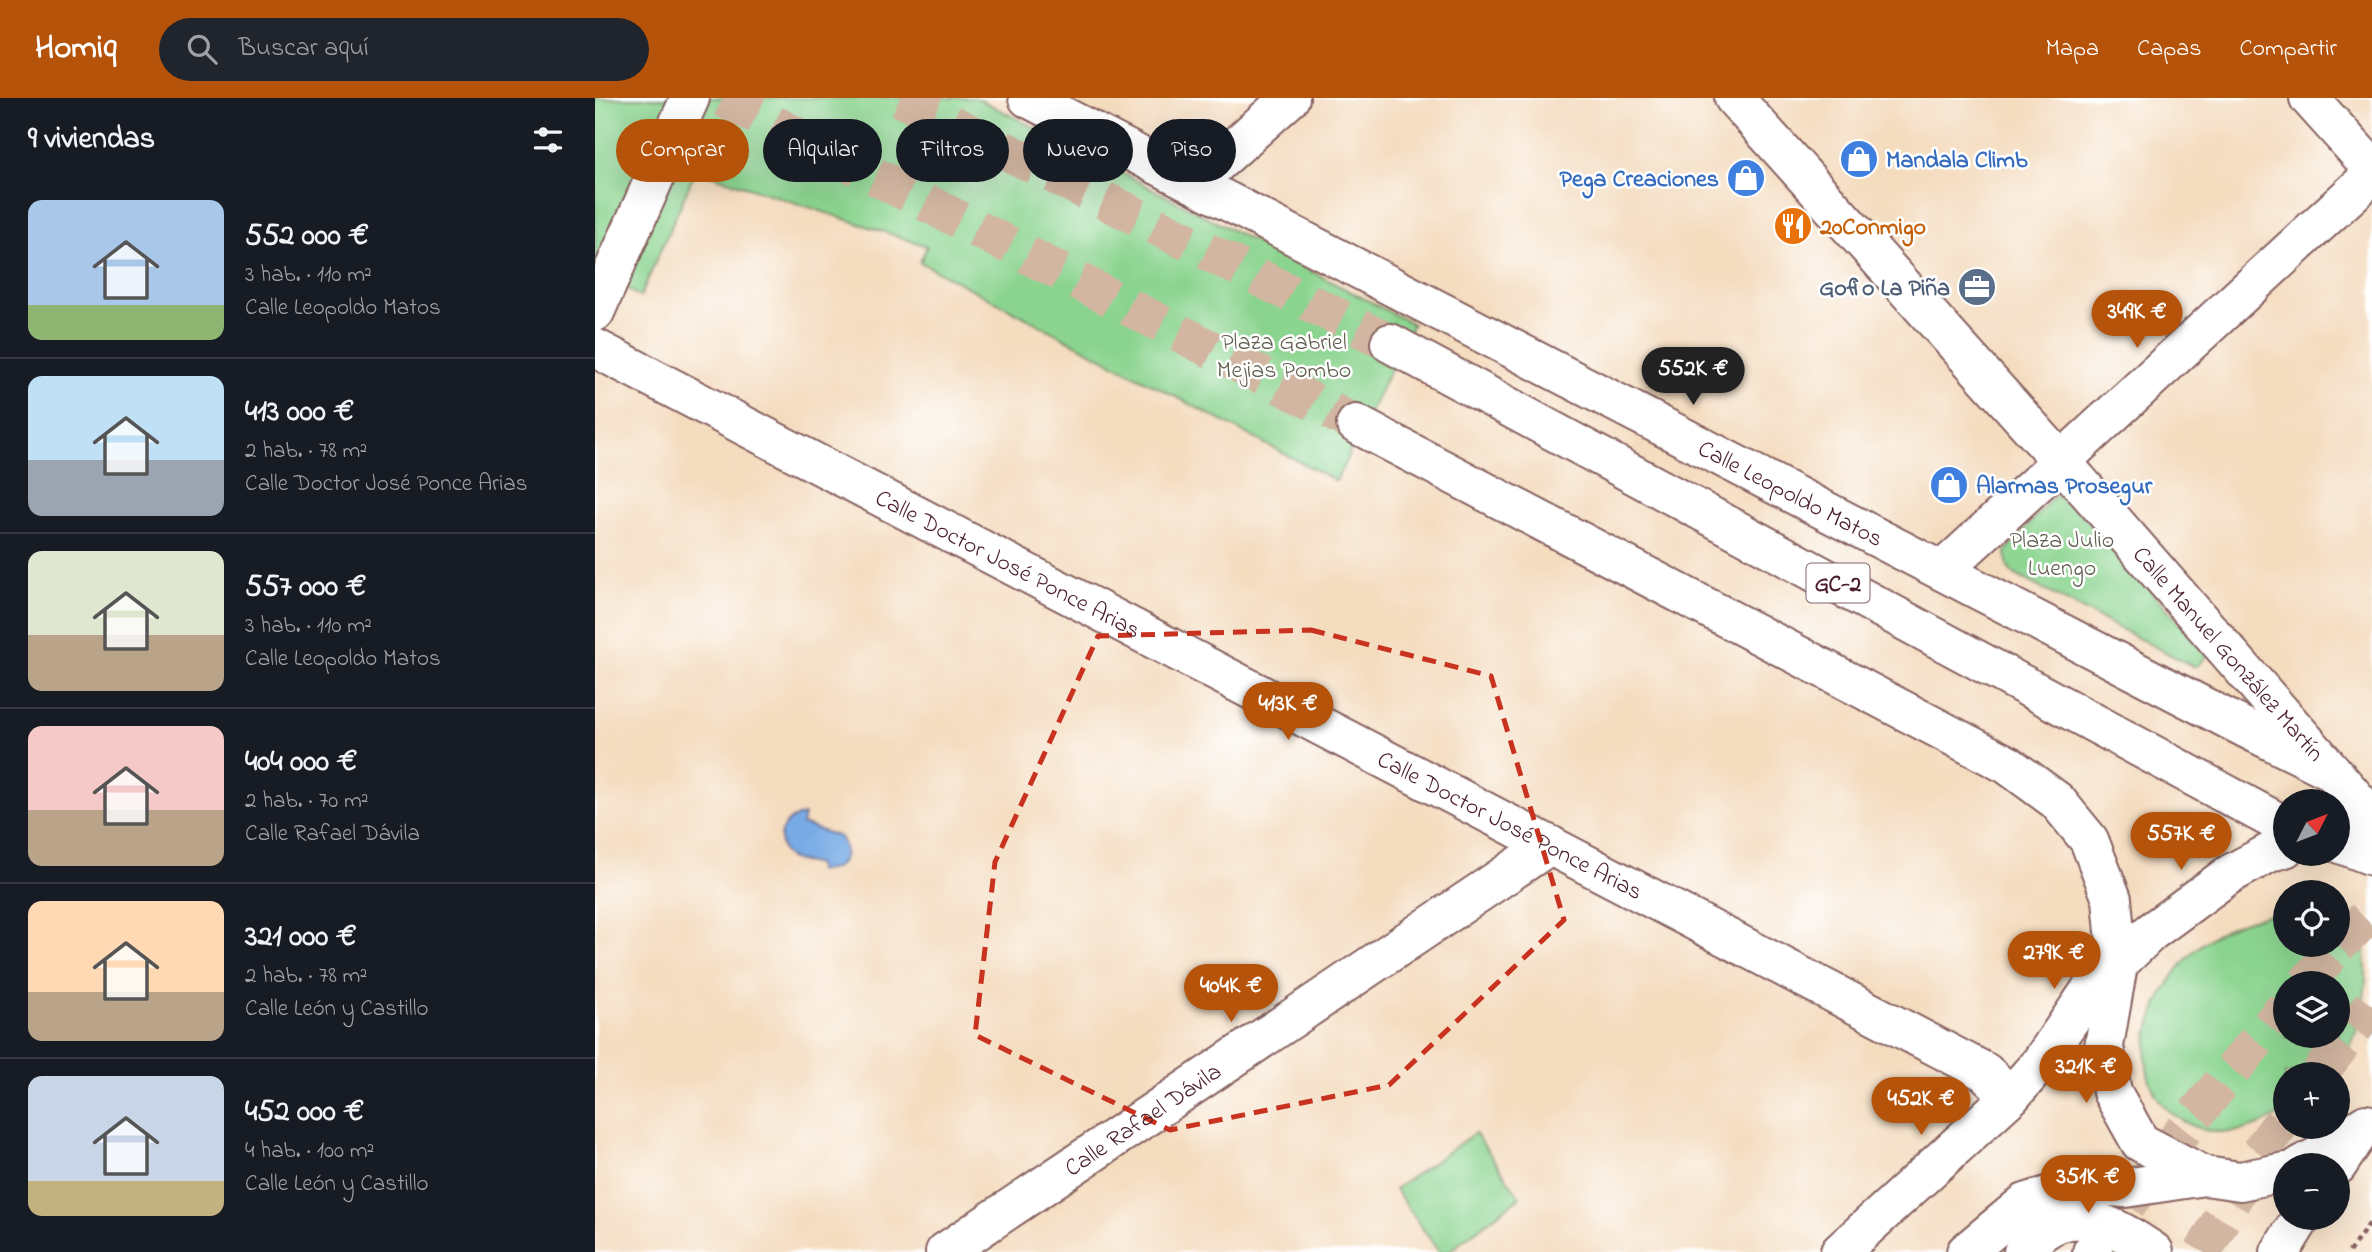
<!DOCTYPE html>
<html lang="es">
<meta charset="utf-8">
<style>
body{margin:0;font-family:"Indie Flower",sans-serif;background:#20242c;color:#f1f3f6;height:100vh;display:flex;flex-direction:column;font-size:26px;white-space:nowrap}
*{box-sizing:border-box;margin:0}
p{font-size:23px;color:#9ea1a6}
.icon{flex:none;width:38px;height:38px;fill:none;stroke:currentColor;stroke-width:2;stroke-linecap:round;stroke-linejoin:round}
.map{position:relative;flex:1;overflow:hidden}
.details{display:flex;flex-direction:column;background:#171b24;width:595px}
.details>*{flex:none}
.top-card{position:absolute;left:21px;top:21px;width:665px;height:63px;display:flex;gap:14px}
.needle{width:46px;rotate:48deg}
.tools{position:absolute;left:1678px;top:691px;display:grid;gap:14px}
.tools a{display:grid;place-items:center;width:77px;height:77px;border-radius:50%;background:#171b24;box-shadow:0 7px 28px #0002;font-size:35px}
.price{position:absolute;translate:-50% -60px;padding:0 16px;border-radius:24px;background:#b45309;color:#fff;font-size:23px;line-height:46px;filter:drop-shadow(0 2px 4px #0008)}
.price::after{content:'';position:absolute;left:50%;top:42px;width:21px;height:16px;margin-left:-10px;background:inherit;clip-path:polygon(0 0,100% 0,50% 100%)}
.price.on{background:#222;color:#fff}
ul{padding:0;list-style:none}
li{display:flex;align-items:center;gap:21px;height:175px;padding:0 28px}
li+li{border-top:2px solid #363941}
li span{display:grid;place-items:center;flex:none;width:196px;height:140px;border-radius:14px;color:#555}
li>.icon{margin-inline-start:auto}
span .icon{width:84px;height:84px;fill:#fffc;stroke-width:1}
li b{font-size:30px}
h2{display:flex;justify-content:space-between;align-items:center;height:84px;padding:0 28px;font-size:30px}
.chip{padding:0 24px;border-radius:32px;background:#171b24;box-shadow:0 7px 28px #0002;font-size:24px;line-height:63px}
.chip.on{background:#b45309;color:#fff}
header{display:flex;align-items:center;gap:42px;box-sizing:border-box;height:98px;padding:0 35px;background:#b45309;color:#fff}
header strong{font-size:33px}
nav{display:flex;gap:38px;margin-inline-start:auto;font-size:24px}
.search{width:490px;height:63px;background:#20242c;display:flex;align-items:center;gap:18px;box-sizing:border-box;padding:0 24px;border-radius:38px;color:#9ea1a6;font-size:26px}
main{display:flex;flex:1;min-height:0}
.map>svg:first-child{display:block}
.green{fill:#8bd48f;stroke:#6a7a5d;stroke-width:2;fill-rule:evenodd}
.water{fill:#78abe5;stroke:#616588;stroke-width:2}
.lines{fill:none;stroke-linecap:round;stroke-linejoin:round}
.highway-tunnel{stroke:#d2b6a1;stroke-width:38;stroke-dasharray:38 19;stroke-linecap:butt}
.minor-casing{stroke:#86615f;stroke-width:42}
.highway-casing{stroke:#86615f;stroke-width:42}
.path{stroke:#86615f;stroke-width:4.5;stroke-dasharray:5 5;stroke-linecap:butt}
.minor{stroke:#fff;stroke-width:38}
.highway{stroke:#fff;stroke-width:38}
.marked{fill:none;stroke:#c8321e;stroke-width:5;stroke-dasharray:14 9;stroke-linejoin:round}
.labels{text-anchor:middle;stroke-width:5;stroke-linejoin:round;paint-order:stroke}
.shield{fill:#fff;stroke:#80626b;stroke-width:2}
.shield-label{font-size:23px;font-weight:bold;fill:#4a1f2b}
.shop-label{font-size:24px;font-weight:bold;fill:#366cbe;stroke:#fff;text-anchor:start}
.food-label{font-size:24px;font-weight:bold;fill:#c56008;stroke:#fff;text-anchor:start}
.service-label{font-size:24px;font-weight:bold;fill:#4e5e75;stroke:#fff;text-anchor:end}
.park-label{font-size:24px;fill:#615e4e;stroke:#fff}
.street-label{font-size:24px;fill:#4a1f2b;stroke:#fff}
</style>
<header>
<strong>Homiq</strong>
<div class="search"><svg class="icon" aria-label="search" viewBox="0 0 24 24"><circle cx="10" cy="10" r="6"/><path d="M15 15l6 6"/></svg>Buscar aquí</div>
<nav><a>Mapa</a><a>Capas</a><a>Compartir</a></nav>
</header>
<main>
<section class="details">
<h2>9 viviendas<svg class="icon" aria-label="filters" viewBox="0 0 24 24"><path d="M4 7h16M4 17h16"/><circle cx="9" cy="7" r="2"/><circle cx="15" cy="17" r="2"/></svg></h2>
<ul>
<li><span style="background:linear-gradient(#a9c7e8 75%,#8fb573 0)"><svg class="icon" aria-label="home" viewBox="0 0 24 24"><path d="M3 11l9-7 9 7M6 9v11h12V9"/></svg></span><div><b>552 000 €</b><p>3 hab. · 110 m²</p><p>Calle Leopoldo Matos</p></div></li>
<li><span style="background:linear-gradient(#bfe0f5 60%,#9aa5b1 0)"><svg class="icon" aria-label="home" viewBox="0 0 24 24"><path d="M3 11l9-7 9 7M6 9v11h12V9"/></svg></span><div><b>413 000 €</b><p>2 hab. · 78 m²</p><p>Calle Doctor José Ponce Arias</p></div></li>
<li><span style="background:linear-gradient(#dfe7d0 60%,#b9a48a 0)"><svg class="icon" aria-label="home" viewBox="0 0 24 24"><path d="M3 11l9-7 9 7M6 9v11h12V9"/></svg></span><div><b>557 000 €</b><p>3 hab. · 110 m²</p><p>Calle Leopoldo Matos</p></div></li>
<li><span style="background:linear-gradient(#f6c9c9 60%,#b9a48a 0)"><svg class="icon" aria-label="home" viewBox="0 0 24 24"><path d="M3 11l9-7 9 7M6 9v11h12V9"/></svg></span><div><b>404 000 €</b><p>2 hab. · 70 m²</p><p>Calle Rafael Dávila</p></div></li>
<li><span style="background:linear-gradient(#ffd9b3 65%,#b9a48a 0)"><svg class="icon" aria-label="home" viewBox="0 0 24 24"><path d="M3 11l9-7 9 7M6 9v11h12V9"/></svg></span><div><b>321 000 €</b><p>2 hab. · 78 m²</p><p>Calle León y Castillo</p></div></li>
<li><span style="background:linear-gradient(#c9d6e8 75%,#c2b280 0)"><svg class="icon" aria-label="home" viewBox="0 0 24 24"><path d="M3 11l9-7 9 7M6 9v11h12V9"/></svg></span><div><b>452 000 €</b><p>4 hab. · 100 m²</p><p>Calle León y Castillo</p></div></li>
</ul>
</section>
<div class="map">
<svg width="1777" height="1154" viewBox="0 0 1777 1154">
<rect width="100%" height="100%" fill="#fff"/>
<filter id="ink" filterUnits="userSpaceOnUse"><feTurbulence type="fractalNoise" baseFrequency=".0143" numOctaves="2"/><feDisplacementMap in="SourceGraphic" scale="14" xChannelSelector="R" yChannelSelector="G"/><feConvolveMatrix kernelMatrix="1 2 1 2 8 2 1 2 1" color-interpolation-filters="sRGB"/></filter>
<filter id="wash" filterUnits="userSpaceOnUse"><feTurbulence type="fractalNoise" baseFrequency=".00686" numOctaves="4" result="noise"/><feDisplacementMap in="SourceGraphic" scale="28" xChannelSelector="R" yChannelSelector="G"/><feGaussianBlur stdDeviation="1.57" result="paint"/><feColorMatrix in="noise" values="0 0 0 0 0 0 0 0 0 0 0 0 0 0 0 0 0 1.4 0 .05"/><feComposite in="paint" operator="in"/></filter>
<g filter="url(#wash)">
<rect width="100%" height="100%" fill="#f4dcbf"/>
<g class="green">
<path d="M 0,0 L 382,0 L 818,226 L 741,383 L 325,164 L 332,148 L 101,72 L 45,199 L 0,170 Z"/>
<path d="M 1464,397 L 1473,400 L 1613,557 L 1602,568 L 1597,568 L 1417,475 L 1412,468 L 1411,453 L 1456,401 Z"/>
<path d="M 1690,814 L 1690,847 L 1743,847 L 1743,826 C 1752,832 1761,838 1768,847 C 1777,884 1764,946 1739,976 L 1690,976 L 1690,1014 C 1658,1033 1625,1043 1590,1024 C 1518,986 1559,881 1611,843 C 1634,826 1662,818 1690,814 ZM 1690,886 L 1743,886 L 1743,938 L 1690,938 Z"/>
<path d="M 880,1035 L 925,1099 L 853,1154 L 844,1154 L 800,1091 Z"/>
</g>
<path class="water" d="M 209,717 L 207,726 L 245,739 C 257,758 244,776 222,772 L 222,767 C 214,765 201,763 194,760 C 191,758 188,753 187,750 C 180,733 193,719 209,717 Z"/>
</g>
<g filter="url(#ink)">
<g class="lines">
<g class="highway-tunnel">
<path d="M 128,0 L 761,326"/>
<path d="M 305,0 L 795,245"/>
<path d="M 1743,847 L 1777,814"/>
<path d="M 1711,886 L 1743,847"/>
<path d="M 1724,976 L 1777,907"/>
<path d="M 1498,1152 L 1600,1017 L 1690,909"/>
<path d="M 1608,1154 L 1663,1056 L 1690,1020"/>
</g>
<defs>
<g id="minor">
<path id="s1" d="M 433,0 L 1652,631 L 1737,673"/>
<path id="s2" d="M 1139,0 L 1466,363 L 1737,673 L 1768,709 L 1777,743"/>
<path d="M 1714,0 L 1777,70"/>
<path d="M 600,85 L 695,0"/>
<path d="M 0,214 L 95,0"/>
<path id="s3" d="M 0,250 L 1390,974 L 1416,998"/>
<path d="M 1348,472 L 1777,77"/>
<path d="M 1743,745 L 1777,758"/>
<path d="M 1523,867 L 1509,948 L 1517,994 L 1545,1044 L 1610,1078 L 1645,1083 L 1690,1074"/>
<path d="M 1705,1068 L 1723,1058 L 1771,1026"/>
<path id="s4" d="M 350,1154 L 955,747"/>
<path d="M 1245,1154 L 1416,998 L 1446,964 L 1494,894 L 1556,834 L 1635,776 L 1676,754 L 1690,750"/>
<path d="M 1371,1154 L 1430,1105 L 1487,1087 L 1530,1090 L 1610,1078"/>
<path d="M 1428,1154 C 1434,1147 1440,1139 1447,1134 C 1485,1105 1526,1132 1559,1154"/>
</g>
<g id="highway">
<path d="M 795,245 L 1690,728"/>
<path d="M 761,326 L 1413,667 L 1462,703 L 1494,742 L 1517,801 L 1523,867"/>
<path d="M 1742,1068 L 1768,1029"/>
<path d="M 1497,1154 L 1498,1152"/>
<path d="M 1685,1154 L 1706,1120"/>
</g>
</defs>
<use href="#minor" class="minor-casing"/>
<use href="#highway" class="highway-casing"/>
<path class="path" d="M 1754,1154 L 1777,1122"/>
<use href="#minor" class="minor"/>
<use href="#highway" class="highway"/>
</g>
</g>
<path class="marked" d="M 716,532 L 896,578 L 969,822 L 794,987 L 575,1032 L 380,937 L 400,764 L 503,538 Z"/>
<defs>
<symbol id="shop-disc" viewBox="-11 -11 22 22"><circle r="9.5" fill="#3f7fe0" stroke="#fff"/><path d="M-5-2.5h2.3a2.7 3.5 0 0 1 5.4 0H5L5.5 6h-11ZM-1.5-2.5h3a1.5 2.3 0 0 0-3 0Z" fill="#fff"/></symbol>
<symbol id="restaurant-disc" viewBox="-11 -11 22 22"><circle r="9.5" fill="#e8710a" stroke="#fff"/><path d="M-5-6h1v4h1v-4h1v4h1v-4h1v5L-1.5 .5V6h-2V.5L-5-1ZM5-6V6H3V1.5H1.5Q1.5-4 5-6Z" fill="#fff"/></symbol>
<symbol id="office-disc" viewBox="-11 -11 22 22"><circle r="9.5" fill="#5c6f8a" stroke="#fff"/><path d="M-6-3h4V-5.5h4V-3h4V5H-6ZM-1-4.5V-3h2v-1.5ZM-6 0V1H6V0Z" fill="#fff"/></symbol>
</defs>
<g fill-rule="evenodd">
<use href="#shop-disc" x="1242" y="39" width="44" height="44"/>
<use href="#shop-disc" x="1129" y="58" width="44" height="44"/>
<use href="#restaurant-disc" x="1176" y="106" width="44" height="44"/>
<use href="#office-disc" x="1360" y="167" width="44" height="44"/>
<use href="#shop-disc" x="1332" y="365" width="44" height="44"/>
</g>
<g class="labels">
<rect class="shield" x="1211.5" y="465.5" width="63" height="39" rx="5"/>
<g class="shield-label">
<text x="1243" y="493">GC-2</text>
</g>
<g class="shop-label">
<text x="1291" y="69">Mandala Climb</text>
<text x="1124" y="88" text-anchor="end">Pega Creaciones</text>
<text x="1381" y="395">Alarmas Prosegur</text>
</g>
<g class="food-label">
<text x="1225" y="136">20Conmigo</text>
</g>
<g class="service-label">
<text x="1355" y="197">Gofio La Piña</text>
</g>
<g class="park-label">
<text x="689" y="251">Plaza Gabriel<tspan x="689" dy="28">Mejias Pombo</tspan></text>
<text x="1467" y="449">Plaza Julio<tspan x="1467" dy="28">Luengo</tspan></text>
</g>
<g class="street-label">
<text dy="8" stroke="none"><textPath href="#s1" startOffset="859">Calle Leopoldo Matos</textPath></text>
<text dy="8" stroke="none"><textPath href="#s3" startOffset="466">Calle Doctor José Ponce Arias</textPath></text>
<text dy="8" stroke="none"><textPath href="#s2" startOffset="744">Calle Manuel González Martín</textPath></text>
<text dy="8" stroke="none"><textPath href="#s3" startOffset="1032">Calle Doctor José Ponce Arias</textPath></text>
<text dy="8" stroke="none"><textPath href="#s4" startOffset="238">Calle Rafael Dávila</textPath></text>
</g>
</g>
</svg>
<div class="tools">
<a><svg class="needle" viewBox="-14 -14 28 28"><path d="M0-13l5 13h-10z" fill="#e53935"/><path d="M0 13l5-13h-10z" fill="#9ea1a6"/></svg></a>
<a><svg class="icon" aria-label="locate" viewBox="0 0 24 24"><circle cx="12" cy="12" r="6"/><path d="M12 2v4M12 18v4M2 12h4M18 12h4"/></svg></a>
<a><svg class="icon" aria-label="layers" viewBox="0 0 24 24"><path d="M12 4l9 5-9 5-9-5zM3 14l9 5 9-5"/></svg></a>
<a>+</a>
<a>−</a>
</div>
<b class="price" style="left:1542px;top:252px">349K €</b>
<b class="price on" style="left:1098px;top:309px">552K €</b>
<b class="price" style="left:693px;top:644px">413K €</b>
<b class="price" style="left:1586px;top:774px">557K €</b>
<b class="price" style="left:1459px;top:893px">279K €</b>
<b class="price" style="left:636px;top:926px">404K €</b>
<b class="price" style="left:1491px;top:1007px">321K €</b>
<b class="price" style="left:1326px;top:1039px">452K €</b>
<b class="price" style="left:1493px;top:1117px">351K €</b>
<div class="top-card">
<a class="chip on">Comprar</a>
<a class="chip">Alquilar</a>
<a class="chip">Filtros</a>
<a class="chip">Nuevo</a>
<a class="chip">Piso</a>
</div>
</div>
</main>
